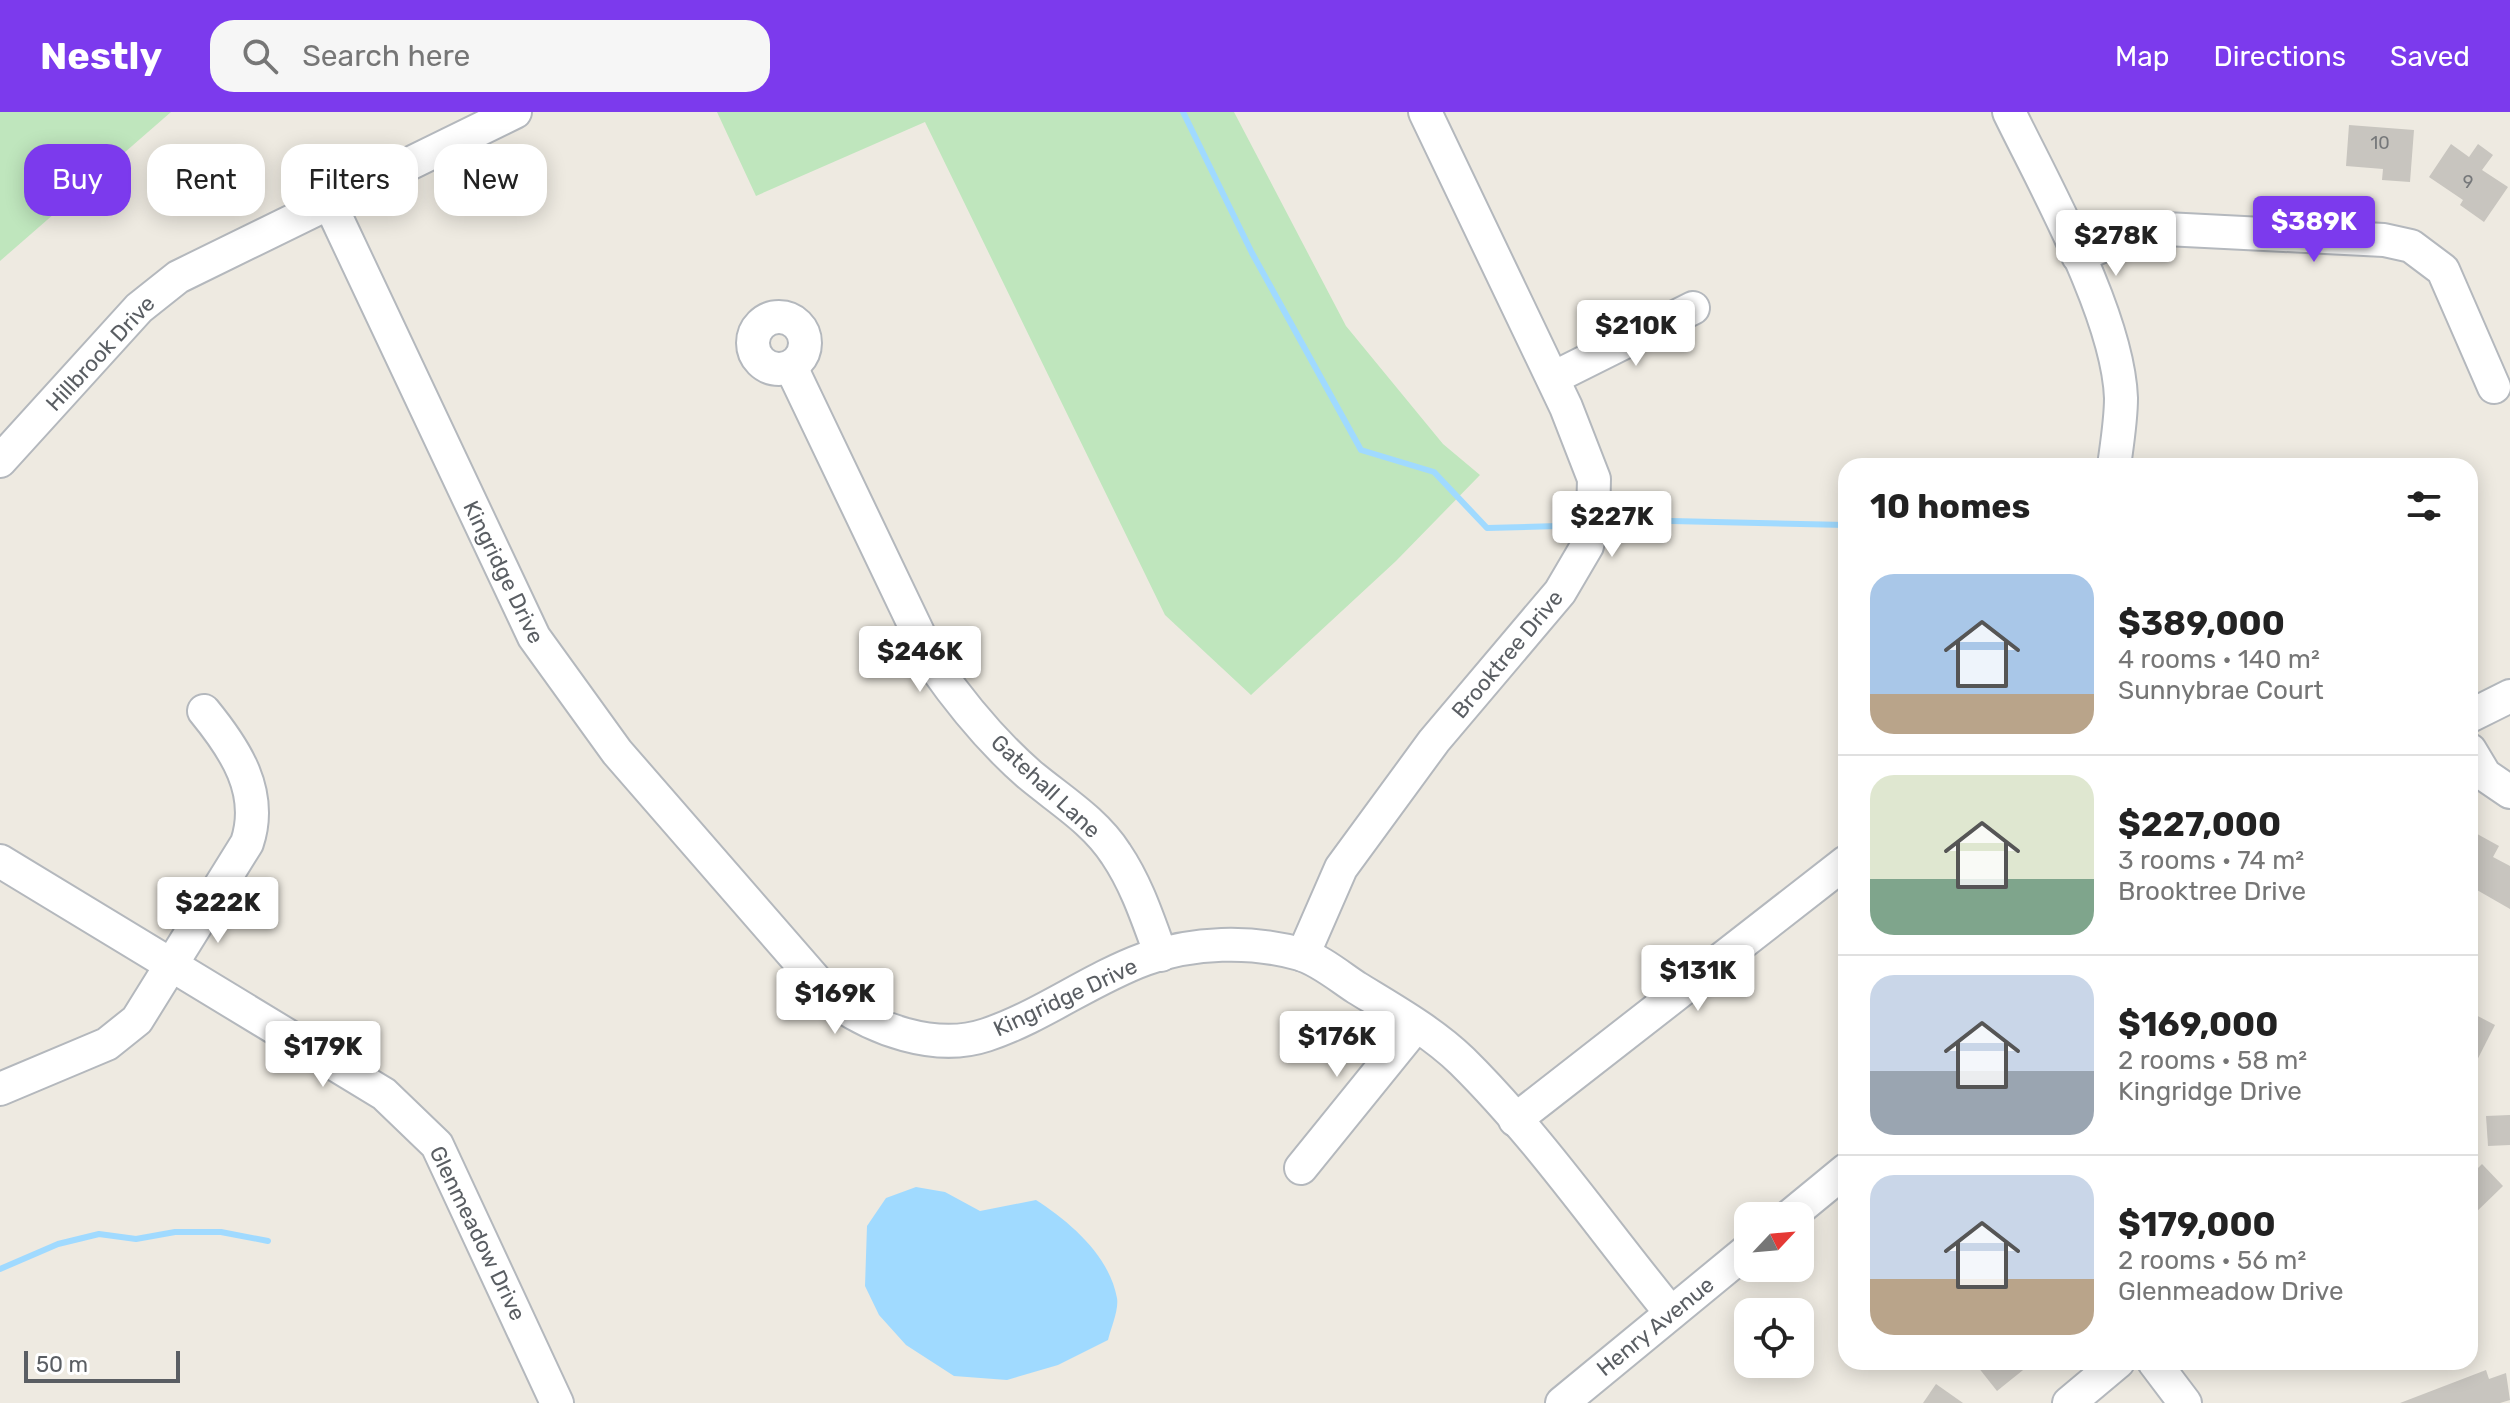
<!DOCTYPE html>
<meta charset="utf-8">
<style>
body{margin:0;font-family:Rubik,sans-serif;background:#f6f6f6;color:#222;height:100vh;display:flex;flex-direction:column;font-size:30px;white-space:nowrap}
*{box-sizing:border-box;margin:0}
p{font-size:26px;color:#767676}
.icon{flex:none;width:44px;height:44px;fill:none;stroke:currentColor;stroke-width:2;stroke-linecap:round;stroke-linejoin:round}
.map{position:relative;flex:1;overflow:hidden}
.drawer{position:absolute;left:1838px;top:346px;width:640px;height:912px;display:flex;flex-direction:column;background:#fff;border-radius:24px;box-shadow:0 4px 20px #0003}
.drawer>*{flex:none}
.top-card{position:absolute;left:24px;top:32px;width:760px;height:72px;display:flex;gap:16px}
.needle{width:52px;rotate:64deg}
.buttons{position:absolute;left:1734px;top:1090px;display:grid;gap:16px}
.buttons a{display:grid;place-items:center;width:80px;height:80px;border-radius:16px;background:#fff;box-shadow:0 4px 20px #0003;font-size:40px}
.scale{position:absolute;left:24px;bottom:20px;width:156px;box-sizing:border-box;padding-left:8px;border:4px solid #5a5e63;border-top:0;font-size:22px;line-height:28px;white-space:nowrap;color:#5a5e63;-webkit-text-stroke:6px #fff;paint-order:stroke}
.price{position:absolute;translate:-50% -68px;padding:0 18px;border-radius:8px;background:#fff;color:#222;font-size:26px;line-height:52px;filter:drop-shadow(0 2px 4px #0008)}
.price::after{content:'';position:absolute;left:50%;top:48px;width:24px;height:18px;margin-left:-12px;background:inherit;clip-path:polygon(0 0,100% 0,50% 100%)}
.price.active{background:#7c3aed;color:#fff}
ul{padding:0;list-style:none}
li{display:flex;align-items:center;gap:24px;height:200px;padding:0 32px}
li+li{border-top:2px solid #e0e0e0}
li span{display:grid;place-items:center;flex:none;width:224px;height:160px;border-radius:24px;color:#555}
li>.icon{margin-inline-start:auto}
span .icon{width:96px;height:96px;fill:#fffc;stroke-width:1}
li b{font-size:34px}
h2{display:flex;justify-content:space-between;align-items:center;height:96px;padding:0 32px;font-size:34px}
.tag{padding:0 28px;border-radius:24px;background:#fff;box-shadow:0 4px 20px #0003;font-size:28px;line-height:72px}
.tag.active{background:#7c3aed;color:#fff}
header{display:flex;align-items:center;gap:48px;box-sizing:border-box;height:112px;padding:0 40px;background:#7c3aed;color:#fff}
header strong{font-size:38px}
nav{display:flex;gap:44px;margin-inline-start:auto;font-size:28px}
.search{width:560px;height:72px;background:#f6f6f6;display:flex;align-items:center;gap:20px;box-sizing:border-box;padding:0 28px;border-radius:24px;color:#767676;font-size:30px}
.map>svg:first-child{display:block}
.green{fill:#bfe6bd}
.water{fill:#a0daff}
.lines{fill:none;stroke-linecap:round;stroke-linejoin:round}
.stream{stroke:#a0daff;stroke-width:6}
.building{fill:#c8c5bf}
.minor-casing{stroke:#b4b8bd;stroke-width:36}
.minor{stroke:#fff;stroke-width:32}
.labels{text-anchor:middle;stroke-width:6;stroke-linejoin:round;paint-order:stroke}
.number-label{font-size:18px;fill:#76787a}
.street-label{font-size:22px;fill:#5a5e63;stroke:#fff}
</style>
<header>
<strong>Nestly</strong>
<div class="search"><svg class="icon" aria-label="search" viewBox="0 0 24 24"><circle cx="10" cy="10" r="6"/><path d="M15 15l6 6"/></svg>Search here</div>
<nav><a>Map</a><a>Directions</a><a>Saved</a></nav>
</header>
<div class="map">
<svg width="2510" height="1291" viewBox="0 0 2510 1291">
<rect width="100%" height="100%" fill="#eeeae1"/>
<g class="green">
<path d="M 0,0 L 171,0 L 0,149 Z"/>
<path d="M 717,0 L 1234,0 L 1346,214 L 1443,332 L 1480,363 L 1396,449 L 1251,583 L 1165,503 L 925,10 L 756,84 Z"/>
</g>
<path class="water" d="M 916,1075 L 945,1080 L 980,1099 L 1036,1088 C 1070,1110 1109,1143 1117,1186 C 1119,1198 1111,1216 1108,1228 L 1058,1253 L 1007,1268 L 954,1264 L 906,1233 L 879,1203 L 865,1174 L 867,1114 L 886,1086 Z"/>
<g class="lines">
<g class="stream">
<path d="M 1183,0 L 1252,141 L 1361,338 L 1434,360 L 1487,416 L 1558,414"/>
<path d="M 1628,408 L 1846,413"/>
<path d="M 0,1157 L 58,1132 L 99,1122 L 136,1127 L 175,1120 L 221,1120 L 268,1129"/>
</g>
</g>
<g class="building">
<path d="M 2349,13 L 2414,18 L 2410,70 L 2382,68 L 2383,57 L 2346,54 Z"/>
<path d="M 2451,32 L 2469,45 L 2478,32 L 2493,43 L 2482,58 L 2508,75 L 2484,110 L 2460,93 L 2463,88 L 2429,65 Z"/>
<path d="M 2470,718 L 2499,734 L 2493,745 L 2510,754 L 2510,797 L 2470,774 Z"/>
<path d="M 2470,900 L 2495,913 L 2470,962 Z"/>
<path d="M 2510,1003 L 2510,1033 L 2488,1034 L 2486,1004 Z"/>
<path d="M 2482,1052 L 2503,1074 L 2470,1106 L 2470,1064 Z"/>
<path d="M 1974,1250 L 2033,1250 L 1997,1279 Z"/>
<path d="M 2486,1258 L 2489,1267 L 2506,1261 L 2510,1288 L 2500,1291 L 2400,1291 Z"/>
<path d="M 1936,1272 L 1963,1291 L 1923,1291 Z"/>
</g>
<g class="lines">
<defs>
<g id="minor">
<path d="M 2009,0 C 2046,76 2118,203 2121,286 C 2121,308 2117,332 2114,354"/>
<path d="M 330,92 L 534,525 L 617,640 L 832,887 C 873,917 935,940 986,923 C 1041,905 1090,867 1145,847 C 1193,830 1250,828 1300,842 C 1320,848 1340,865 1357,876 C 1393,898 1432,920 1462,949 C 1539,1025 1602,1117 1671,1201"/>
<path d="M 2078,144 L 2146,116 L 2384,128 L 2411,134 L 2443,158 L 2494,275"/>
<circle cx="779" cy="231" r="26"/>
<path d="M 791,255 L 933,552 C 961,592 993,631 1030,663 C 1060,688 1095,709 1116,742 C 1137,773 1148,808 1161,843"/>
<path d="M 1553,266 L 1693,196"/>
<path d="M 0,349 L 139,196 L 178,165 L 515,0"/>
<path d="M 2470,604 L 2510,584"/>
<path d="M 2470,638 L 2485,663 L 2510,680"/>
<path d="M 0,749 L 384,982 L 437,1033 L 557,1291"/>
<path d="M 1303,843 L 1341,756 L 1434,629 L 1560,480 L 1587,434 L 1593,406 L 1594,367 L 1566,295 L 1425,0"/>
<path d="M 0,977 L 107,932 L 137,908 L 247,731 C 264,680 235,637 204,599"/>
<path d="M 1515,1008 L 1846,750"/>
<path d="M 1301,1056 L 1416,914"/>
<path d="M 1790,1104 L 1846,1058"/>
<path d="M 2154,1250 L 2185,1291"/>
<path d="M 1562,1291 L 1748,1138"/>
<path d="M 2069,1291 L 2118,1250"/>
</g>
</defs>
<use href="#minor" class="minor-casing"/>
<use href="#minor" class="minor"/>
</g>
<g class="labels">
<g class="number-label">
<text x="2380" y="37">10</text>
<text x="2468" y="76">9</text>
</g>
<g class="street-label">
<text transform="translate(100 241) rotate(-47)" y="8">Hillbrook Drive</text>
<text transform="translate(504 460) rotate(64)" y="8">Kingridge Drive</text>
<text transform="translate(1507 542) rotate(-50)" y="8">Brooktree Drive</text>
<text transform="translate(1046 674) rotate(43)" y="8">Gatehall Lane</text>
<text transform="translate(1065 885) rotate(-25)" y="8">Kingridge Drive</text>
<text transform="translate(478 1121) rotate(64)" y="8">Glenmeadow Drive</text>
<text transform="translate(1655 1214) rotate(-39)" y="8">Henry Avenue</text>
</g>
</g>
</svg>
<div class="buttons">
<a><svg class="needle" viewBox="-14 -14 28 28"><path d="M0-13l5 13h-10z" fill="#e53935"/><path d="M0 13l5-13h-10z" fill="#767676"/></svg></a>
<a><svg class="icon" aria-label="locate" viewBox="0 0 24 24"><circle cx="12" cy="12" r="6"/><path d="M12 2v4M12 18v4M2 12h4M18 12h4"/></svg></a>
</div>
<div class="scale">50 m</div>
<b class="price active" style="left:2314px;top:152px">$389K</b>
<b class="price" style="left:2116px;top:166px">$278K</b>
<b class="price" style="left:1636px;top:256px">$210K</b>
<b class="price" style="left:1612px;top:447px">$227K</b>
<b class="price" style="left:920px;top:582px">$246K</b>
<b class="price" style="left:218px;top:833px">$222K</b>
<b class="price" style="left:1698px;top:901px">$131K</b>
<b class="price" style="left:835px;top:924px">$169K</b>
<b class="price" style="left:1337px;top:967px">$176K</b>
<b class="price" style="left:323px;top:977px">$179K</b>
<div class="top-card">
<a class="tag active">Buy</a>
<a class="tag">Rent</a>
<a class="tag">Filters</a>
<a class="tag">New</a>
</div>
<section class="drawer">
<h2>10 homes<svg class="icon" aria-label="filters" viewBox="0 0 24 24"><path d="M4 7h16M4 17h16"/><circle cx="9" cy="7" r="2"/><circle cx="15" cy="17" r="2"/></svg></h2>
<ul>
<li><span style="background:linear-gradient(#a9c7e8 75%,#b9a48a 0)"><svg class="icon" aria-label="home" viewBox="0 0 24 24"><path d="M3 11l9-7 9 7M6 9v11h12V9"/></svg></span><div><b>$389,000</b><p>4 rooms · 140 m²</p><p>Sunnybrae Court</p></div></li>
<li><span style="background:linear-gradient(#dfe7d0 65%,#7fa58c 0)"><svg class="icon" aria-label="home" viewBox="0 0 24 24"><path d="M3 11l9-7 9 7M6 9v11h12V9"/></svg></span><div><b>$227,000</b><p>3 rooms · 74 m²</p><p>Brooktree Drive</p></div></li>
<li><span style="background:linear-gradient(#c9d6e8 60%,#9aa5b1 0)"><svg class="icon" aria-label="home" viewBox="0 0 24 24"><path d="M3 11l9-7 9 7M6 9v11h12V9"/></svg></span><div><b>$169,000</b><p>2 rooms · 58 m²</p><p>Kingridge Drive</p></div></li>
<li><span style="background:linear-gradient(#c9d6e8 65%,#b9a48a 0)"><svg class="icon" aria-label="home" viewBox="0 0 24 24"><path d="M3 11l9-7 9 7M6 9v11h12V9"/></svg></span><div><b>$179,000</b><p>2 rooms · 56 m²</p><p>Glenmeadow Drive</p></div></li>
</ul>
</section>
</div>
